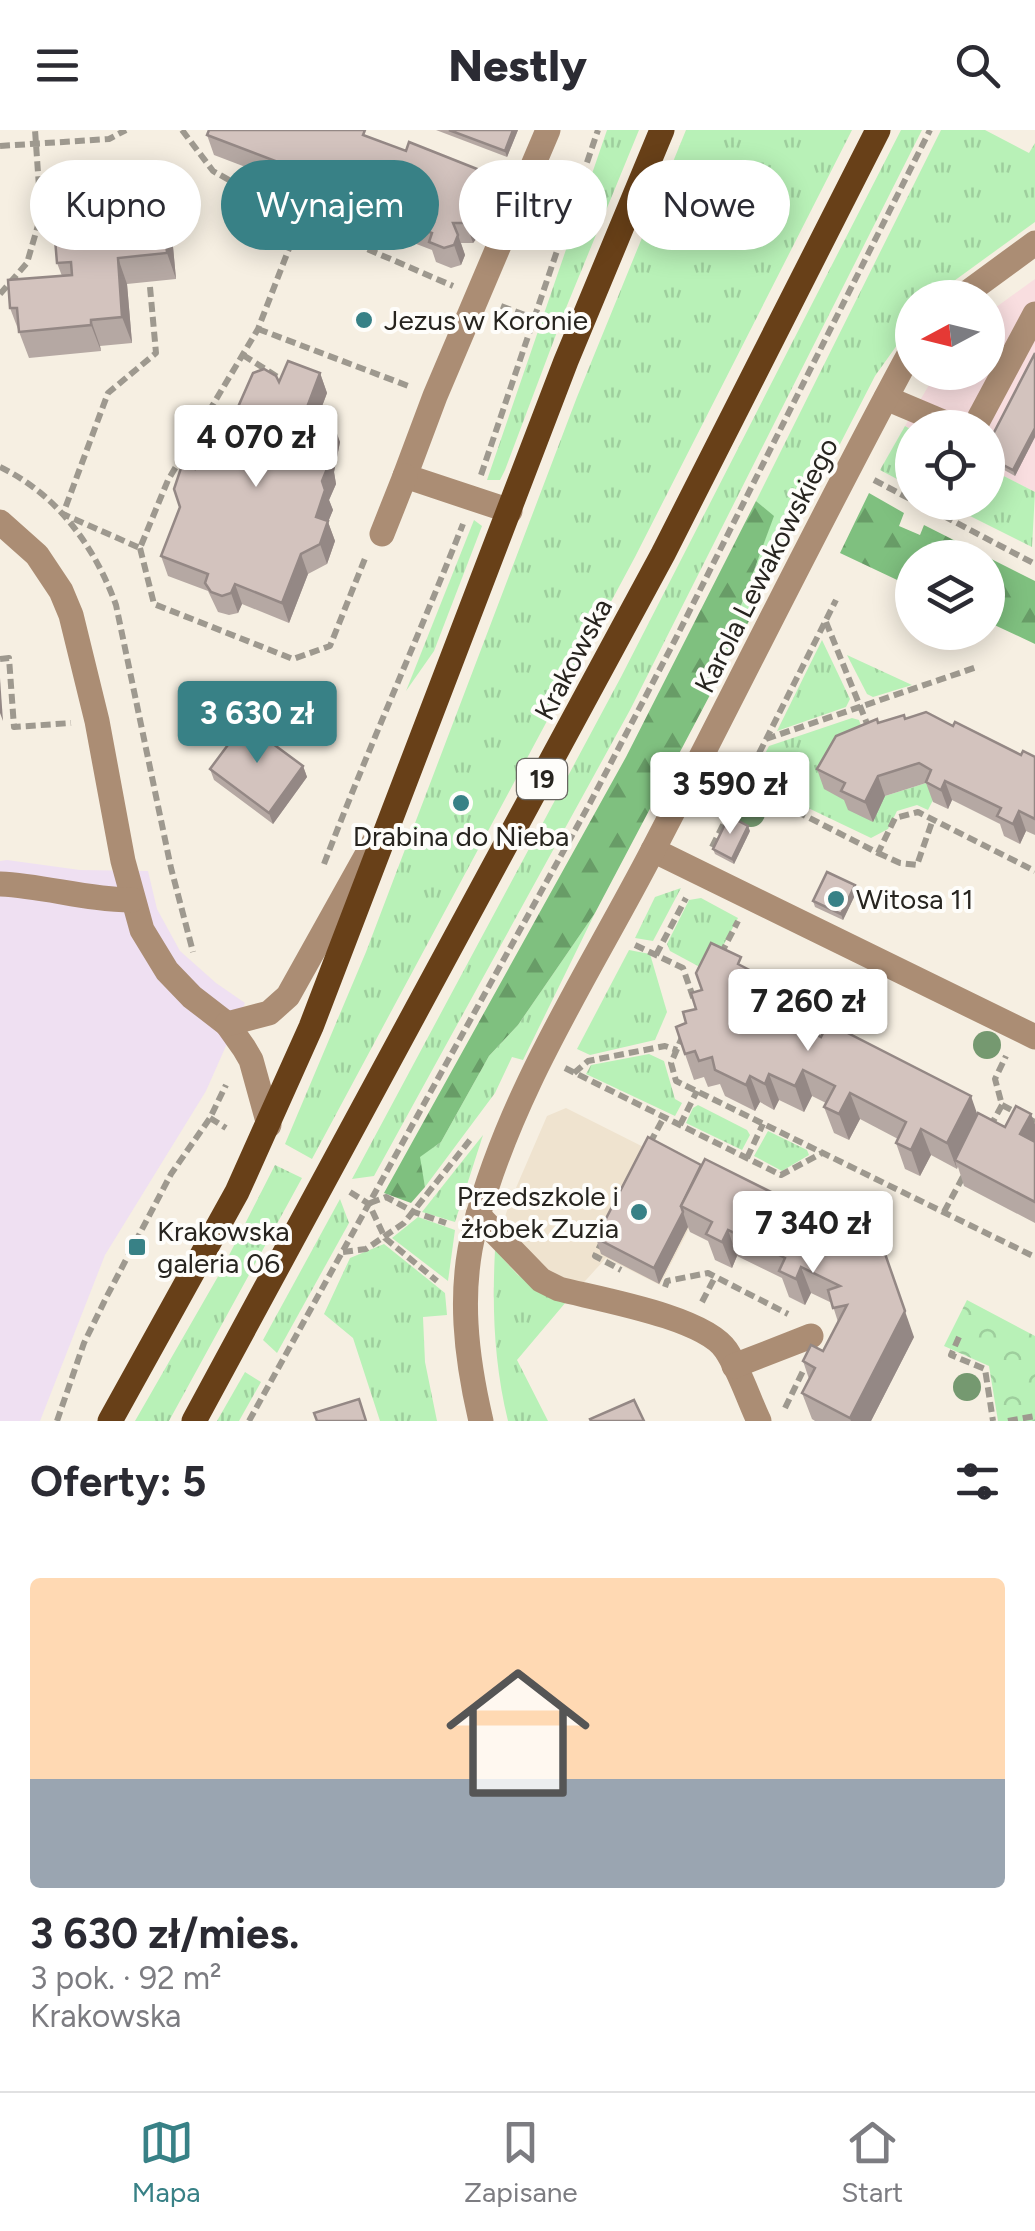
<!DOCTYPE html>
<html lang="pl">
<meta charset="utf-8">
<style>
body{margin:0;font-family:Figtree,sans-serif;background:#f2f2f3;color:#2b2b33;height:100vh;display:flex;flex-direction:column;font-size:38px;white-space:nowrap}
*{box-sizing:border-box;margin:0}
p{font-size:32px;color:#7c7c81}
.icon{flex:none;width:55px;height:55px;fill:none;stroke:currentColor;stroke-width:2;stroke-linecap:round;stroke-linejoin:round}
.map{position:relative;height:1291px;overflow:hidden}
.side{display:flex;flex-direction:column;background:#fff;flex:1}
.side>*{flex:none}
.banner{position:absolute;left:30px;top:30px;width:975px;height:90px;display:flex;gap:20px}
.needle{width:65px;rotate:263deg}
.tools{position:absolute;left:895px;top:150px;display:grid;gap:20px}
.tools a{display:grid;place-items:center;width:110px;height:110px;border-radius:50%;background:#fff;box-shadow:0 5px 25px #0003;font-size:50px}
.price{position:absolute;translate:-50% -85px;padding:0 22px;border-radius:10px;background:#fff;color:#222;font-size:32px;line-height:65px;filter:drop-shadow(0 2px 5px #0008)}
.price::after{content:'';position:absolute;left:50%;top:60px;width:30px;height:22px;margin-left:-15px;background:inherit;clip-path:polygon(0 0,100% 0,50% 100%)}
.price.selected{background:#388186;color:#fff}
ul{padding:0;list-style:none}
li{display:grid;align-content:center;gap:20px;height:530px;padding:0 30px}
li+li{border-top:2px solid #e1e1e2}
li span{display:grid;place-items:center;height:310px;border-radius:10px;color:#555}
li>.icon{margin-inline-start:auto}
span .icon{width:180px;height:180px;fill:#fffc;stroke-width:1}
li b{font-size:42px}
h2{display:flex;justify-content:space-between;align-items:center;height:120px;padding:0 30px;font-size:42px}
.chip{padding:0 35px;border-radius:45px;background:#fff;box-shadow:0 5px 25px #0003;font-size:35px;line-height:90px}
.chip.selected{background:#388186;color:#fff}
header{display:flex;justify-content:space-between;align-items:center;height:130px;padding:0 30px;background:#fff;font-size:45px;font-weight:800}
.menu{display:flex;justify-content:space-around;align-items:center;height:140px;border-top:2px solid #e1e1e2;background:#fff;font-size:28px;color:#7c7c81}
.menu a{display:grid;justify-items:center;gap:5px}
.menu .selected{color:#388186}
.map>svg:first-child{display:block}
.commercial{fill:#efe0f2}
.industrial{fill:#f9dee0}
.built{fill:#efe3cf}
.grass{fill:url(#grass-tufts)}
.forest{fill:url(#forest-firs)}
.park{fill:url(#park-crowns)}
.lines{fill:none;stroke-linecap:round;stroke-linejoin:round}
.path{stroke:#9e998f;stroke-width:6;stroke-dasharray:10 5;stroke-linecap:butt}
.minor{stroke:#ab8d74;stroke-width:25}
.major{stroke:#684018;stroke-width:25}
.tree{fill:#759970}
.wall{fill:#b5a8a3}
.shaded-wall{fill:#948885}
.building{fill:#d3c3be;stroke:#948885;stroke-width:2.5}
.poi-dot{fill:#388186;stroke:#fefdfa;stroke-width:4}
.labels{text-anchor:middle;stroke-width:8;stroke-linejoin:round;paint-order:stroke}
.shield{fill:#fefdfa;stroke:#686561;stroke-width:2.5}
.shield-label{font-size:25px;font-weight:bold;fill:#27241f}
.poi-label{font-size:28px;fill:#27241f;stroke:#fefdfa;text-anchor:start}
.street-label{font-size:28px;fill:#27241f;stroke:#fefdfa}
</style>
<header><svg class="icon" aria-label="menu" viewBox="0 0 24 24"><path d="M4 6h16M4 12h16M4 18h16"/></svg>Nestly<svg class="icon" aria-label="search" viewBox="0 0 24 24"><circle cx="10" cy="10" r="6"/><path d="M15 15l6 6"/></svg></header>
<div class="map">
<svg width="1035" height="1291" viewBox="0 0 1035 1291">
<defs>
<pattern id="grass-tufts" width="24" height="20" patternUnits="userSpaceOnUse" patternTransform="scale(2.5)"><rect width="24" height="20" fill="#b8f1b7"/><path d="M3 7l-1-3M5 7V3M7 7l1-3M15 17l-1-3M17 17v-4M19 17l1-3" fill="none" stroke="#9ece9d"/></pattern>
<pattern id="forest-firs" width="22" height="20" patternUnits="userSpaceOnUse" patternTransform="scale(2.5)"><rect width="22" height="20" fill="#7fc07f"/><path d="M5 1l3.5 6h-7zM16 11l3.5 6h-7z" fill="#689c67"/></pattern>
<pattern id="park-crowns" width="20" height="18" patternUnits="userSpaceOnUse" patternTransform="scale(2.5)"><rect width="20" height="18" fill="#b8f1b7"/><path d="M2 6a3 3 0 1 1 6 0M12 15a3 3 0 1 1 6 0" fill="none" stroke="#9ece9d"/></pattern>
</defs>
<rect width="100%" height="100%" fill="#f6efe2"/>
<path class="commercial" d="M 7,730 L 80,740 L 148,741 L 157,779 L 180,821 L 216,853 L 245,873 L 206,961 L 105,1125 L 40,1291 L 0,1291 L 0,731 Z"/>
<path class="industrial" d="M 1035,149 L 1035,362 L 988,338 L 988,298 L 912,298 L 912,300 L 905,296 L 936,243 L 988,242 L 988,183 Z"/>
<path class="built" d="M 566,978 L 713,1052 L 660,1155 L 606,1128 L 566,1172 L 518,1145 L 495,1120 L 509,1074 L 547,986 Z"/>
<g class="grass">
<path d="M 607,0 L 639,0 L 566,178 L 505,340 L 500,350 L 487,350 Z"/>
<path d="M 686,0 L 852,0 L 635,427 L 312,1029 L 285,1014 L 366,822 L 577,267 Z"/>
<path d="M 901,0 L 922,0 L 630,580 L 374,1046 L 352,1049 L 621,547 Z"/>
<path d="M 941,0 L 985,0 L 1029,23 L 1035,13 L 1035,92 L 932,167 L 912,168 L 912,194 L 875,246 L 749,491 L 739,482 L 773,387 L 756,371 Z"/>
<path d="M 905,296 L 912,300 L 912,357 L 880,340 Z"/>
<path d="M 988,338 L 1035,362 L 1032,417 L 944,373 L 988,372 Z"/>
<path d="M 474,390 L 482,396 L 434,521 L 406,561 Z"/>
<path d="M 822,510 L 850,569 L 846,577 L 777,601 Z"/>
<path d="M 847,525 L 912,555 L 873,567 L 867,564 Z"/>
<path d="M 852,588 L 859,590 L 885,666 L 926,653 L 938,660 L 928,680 L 917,675 L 897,681 L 888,699 L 871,708 L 760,655 L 755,643 L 769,616 Z"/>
<path d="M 681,758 L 653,811 L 635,808 L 655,767 Z"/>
<path d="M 701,768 L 738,788 L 709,842 L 670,821 L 667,814 L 689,770 Z"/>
<path d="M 595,783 L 523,930 L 512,927 L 495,963 L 425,1057 L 419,1027 L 441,1012 L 489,926 L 518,895 Z"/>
<path d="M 629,820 L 650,824 L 667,882 L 655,910 L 590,925 L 577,919 Z"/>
<path d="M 649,924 L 664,931 L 675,969 L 682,973 L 675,986 L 586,944 L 591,935 Z"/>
<path d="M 698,975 L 747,1000 L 750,1005 L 742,1020 L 686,993 L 693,978 Z"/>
<path d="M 768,1001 L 807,1020 L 809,1025 L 782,1041 L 754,1026 Z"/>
<path d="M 483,1005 L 455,1092 L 422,1082 Z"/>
<path d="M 275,1035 L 302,1048 L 169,1291 L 135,1291 L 220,1143 Z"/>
<path d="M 340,1069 L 349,1093 L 277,1223 L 263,1210 Z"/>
<path d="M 418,1087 L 455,1100 L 448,1151 L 392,1108 Z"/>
<path d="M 384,1114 L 445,1163 L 447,1185 L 423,1187 L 425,1232 L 437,1291 L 380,1291 L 353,1208 L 324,1184 L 350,1128 Z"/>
<path d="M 495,1120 L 518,1145 L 566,1172 L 517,1230 L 548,1291 L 508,1291 C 494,1233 492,1179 495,1120 Z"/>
<path d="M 245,1242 L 261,1252 L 239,1291 L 217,1291 Z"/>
</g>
<g class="forest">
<path d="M 869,363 L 904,383 L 899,396 L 920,405 L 924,395 L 1035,451 L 1035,514 L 988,492 L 988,428 L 912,428 L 912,457 L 840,423 Z"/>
<path d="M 756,371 L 774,386 L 739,481 L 749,491 L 595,783 L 518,895 L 489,926 L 441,1012 L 420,1027 L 425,1057 L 411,1073 L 384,1063 L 626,627 Z"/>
</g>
<path class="park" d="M 967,1170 L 1035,1206 L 1035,1291 L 998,1291 L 989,1236 L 944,1216 Z"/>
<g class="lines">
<g class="path">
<path d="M 182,0 L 213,41 L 300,90 L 453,156"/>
<path d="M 0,16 L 109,9 L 126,0"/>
<path d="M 150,157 L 156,223 L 108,263 L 63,384 L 140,418 L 168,350 L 258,199 L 300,90"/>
<path d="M 0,164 L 27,133 L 41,85 L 35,0"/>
<path d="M 501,176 L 533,188"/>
<path d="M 258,199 L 411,257"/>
<path d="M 243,225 L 284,251"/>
<path d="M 0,337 C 57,364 95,417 116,475 L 171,738 L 193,822"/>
<path d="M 481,345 L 598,0"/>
<path d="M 874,350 L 912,370"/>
<path d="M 917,372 L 1035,434"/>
<path d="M 140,418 L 154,474 L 293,529 L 330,516 L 366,426"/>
<path d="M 826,492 L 870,601"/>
<path d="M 0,529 L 9,528 L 14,597 L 71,593"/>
<path d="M 766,609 L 977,537"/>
<path d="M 743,654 L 878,723 L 895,688 L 918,682 L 1035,741"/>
<path d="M 712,717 L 836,470"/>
<path d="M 878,723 L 900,733 L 917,735 L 933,689"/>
<path d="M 324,734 C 368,619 418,508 463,394"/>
<path d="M 635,815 L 683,838 L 694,870"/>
<path d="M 721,824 L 738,791"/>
<path d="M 656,825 L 686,768"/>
<path d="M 683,905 L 671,933 L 676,951 L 1035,1127"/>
<path d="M 565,938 L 781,1045 L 822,1023"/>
<path d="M 574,943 L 588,931 L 665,916 L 677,920"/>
<path d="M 1002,975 L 1035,992"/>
<path d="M 210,988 L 226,998"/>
<path d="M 680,995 L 697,961"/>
<path d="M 990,997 L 1002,975 L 995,949 L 1006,926"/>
<path d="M 650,1013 L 664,987"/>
<path d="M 747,1028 L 763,994"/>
<path d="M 350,1062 L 369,1074 L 385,1108 L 437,1151"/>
<path d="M 370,1073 L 386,1067 L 414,1082 L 446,1093"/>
<path d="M 944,1082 L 965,1043"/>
<path d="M 603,1110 L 595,1126 L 621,1140"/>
<path d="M 343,1122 L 366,1119 L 404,1093 L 470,1010"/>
<path d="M 665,1157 L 667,1151 L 708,1143 L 788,1184"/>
<path d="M 702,1172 L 715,1147"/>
<path d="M 959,1207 L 951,1225 L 985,1239 L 993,1291"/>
<path d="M 785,1278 L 803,1241"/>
<path d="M 57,1291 L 84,1213 L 107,1166 L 171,1044 L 210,988 L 226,955"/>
<path d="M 249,1291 L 590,673 L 675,510 L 930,0"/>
<path d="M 1008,1291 L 1035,1286"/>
</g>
<g class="minor">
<path d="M 960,168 L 1035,113"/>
<path d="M 886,268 L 957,298"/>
<path d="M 974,298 L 1035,184"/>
<path d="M 510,381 L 405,346 L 435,266 L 548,0"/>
<path d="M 0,392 L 37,425 L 61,461 L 71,485 L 97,591 L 123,731 L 142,800 L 167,841 L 192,867 L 227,894 L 244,918 L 251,930 L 269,995"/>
<path d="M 382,404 L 405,346"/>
<path d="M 653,720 L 1035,907"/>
<path d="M 0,754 C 45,756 87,770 132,770"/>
<path d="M 227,894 L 269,883 L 288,866 L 374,712"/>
<path d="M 478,1085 L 541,1150 L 559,1159 C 598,1169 704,1187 726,1220 C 740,1241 748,1268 759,1291"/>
<path d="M 734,1236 L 811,1206"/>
<path d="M 481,1291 C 466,1227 458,1161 475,1097 C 510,962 588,845 652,722 C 739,555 822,385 912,219"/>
</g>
<g class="major">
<path d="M 110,1291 L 237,1062 L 311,897 L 566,231 L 662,0"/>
<path d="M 194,1291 L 663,424 L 878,0"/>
</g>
</g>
<g class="tree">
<circle cx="751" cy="683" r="14"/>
<circle cx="987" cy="915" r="14"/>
<circle cx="967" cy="1257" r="14"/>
</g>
<g class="wall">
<path d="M 436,0 L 518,0 L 507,27 Z"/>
<path d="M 207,5 L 371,8 L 484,59 L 486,72 L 477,78 L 481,90 L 481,103 L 473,113 L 461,113 L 465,125 L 461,135 L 451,138 L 436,132 L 432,120 L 346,87 L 343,96 L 318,88 L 308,61 L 214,25 Z"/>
<path d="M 162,69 L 171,95 L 176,149 L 127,154 L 132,213 L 100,216 L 101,221 L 29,228 L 10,178 L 62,146 L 57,133 L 85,83 Z"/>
<path d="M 1035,223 L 1035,307 L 1015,346 L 988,331 L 988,314 Z"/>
<path d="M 320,243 L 327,263 L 321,279 L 340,312 L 334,342 L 336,354 L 329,370 L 333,380 L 328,392 L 335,411 L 327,434 L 308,444 L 289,493 L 242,474 L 238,483 L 229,485 L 218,482 L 208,461 L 168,446 L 161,426 L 195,339 L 279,252 Z"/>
<path d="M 906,589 L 953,596 L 1021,625 L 1035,627 L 1035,705 L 1026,701 L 1020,714 L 1004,706 L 1000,694 L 952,670 L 948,679 L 933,672 L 926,653 L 885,666 L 873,692 L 848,680 L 844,670 L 824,659 L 817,639 L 878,593 Z"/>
<path d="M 269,603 L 272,614 L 303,636 L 307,647 L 273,694 L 214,650 L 210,639 Z"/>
<path d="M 750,701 L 734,734 L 715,724 L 713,719 Z"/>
<path d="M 855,755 L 857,761 L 843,790 L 815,777 L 813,771 Z"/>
<path d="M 745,838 L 761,846 L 770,872 L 764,887 L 1005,997 L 1035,994 L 1035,1093 L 964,1056 L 958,1037 L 957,1039 L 931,1025 L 920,1046 L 905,1039 L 896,1013 L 898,1009 L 860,989 L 849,1010 L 834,1003 L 824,977 L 826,973 L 812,966 L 804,982 L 779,970 L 774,980 L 760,972 L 755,981 L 725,966 L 720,954 L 708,957 L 704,947 L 694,950 L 685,924 L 686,893 L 696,879 L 702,860 Z"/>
<path d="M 648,1007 L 914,1207 L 871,1291 L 815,1291 L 812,1289 L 802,1263 L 809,1249 L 803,1231 L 823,1221 L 838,1192 L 832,1173 L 811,1163 L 805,1175 L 789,1167 L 782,1148 L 737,1126 L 732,1138 L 715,1130 L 708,1111 L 690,1102 L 688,1097 L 659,1154 L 601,1124 L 596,1108 Z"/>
</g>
<g class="shaded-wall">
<path d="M 513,0 L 518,0 L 507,27 L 505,21 Z"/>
<path d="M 477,39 L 484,59 L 486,72 L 477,78 L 481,90 L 481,103 L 473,113 L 466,93 L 465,61 Z"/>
<path d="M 339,68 L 346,87 L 343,96 L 335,76 Z"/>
<path d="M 162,69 L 171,95 L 176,149 L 167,123 Z"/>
<path d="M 458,105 L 465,125 L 461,135 L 454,115 Z"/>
<path d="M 118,128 L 127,154 L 132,213 L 122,187 Z"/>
<path d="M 91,190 L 100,216 L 101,221 L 91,195 Z"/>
<path d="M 320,243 L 327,263 L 313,300 L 306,280 Z"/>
<path d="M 333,292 L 340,312 L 334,342 L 336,354 L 329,370 L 333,380 L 328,392 L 335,411 L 327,434 L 320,414 L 316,387 Z"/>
<path d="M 1035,298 L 1035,307 L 1015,346 L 1013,340 Z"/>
<path d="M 301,424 L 308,444 L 289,493 L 282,473 Z"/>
<path d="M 235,454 L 242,474 L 238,483 L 231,463 Z"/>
<path d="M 0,548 L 3,591 L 0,583 Z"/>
<path d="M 303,636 L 307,647 L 273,694 L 269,683 Z"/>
<path d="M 878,646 L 885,666 L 873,692 L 865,672 Z"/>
<path d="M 945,651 L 952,670 L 948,679 L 941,660 Z"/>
<path d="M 1019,681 L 1026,701 L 1020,714 L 1013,694 Z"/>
<path d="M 748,696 L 750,701 L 734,734 L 732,729 Z"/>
<path d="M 855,755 L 857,761 L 843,790 L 841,784 Z"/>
<path d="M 761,846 L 770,872 L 763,887 L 771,912 L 754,861 Z"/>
<path d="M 803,940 L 812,966 L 804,982 L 795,956 Z"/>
<path d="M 769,944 L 779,970 L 774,980 L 765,954 Z"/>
<path d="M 750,946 L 760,972 L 755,981 L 746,955 Z"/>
<path d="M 850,963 L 860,989 L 849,1010 L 839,984 Z"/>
<path d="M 971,966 L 980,992 L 955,1030 L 957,1039 L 947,1013 Z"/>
<path d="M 1031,984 L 1035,994 L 1035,1020 L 1020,1004 Z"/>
<path d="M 921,999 L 931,1025 L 920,1046 L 911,1020 Z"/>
<path d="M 683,1082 L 688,1097 L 659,1154 L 654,1138 Z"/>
<path d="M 728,1100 L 737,1126 L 732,1138 L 722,1112 Z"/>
<path d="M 883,1118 L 914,1207 L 871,1291 L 851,1291 L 850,1288 Z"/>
<path d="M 801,1137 L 811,1163 L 805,1175 L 796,1149 Z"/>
</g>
<g class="building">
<path d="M 209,0 L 365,0 L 363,5 L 406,21 L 409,12 L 477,39 L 479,52 L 465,61 L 474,71 L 474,83 L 466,93 L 453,93 L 458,105 L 454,115 L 444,118 L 429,112 L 432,103 L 339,68 L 335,76 L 311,68 L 307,59 L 312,45 L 207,5 Z"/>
<path d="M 449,0 L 513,0 L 505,21 Z"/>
<path d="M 162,69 L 167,123 L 118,128 L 122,187 L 91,190 L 91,195 L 19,202 L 17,178 L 10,178 L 8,150 L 72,145 L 71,132 L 57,133 L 53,85 L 85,83 L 84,77 Z"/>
<path d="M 1035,223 L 1035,298 L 1013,340 L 988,327 L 988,314 Z"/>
<path d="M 288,231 L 320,243 L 306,280 L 319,278 L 328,282 L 333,292 L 327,322 L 329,334 L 322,351 L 325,360 L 316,387 L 328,391 L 320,414 L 301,424 L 282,473 L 235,454 L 231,463 L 222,466 L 211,462 L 205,453 L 208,444 L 161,426 L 180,377 L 174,359 L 182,335 L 195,339 L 208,304 L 223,311 L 253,243 L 264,239 L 276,246 L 279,252 Z"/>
<path d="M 926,582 L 953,596 L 955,592 L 1021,625 L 1023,621 L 1035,627 L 1035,689 L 1019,681 L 1013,694 L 997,686 L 1001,678 L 945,651 L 941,660 L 926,652 L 931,640 L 919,633 L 878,646 L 865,672 L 841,661 L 845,653 L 817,639 L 836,606 L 877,589 L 878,593 L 904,585 L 905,589 Z"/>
<path d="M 248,588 L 269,603 L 265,608 L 303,636 L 269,683 L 210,639 Z"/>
<path d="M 729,686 L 748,696 L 732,729 L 713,719 Z"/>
<path d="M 827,742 L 855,755 L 841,784 L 813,771 Z"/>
<path d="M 711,813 L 741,827 L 738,834 L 761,846 L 754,861 L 762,886 L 775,893 L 779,886 L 821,907 L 828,893 L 971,966 L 947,1013 L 921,999 L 911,1020 L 896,1013 L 906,992 L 850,963 L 839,984 L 824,977 L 835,956 L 803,940 L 795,956 L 769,944 L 765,954 L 750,946 L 746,955 L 715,940 L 712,927 L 699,931 L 695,921 L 685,924 L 676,897 L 686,893 L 683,882 L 696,879 L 691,863 L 702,860 L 696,843 Z"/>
<path d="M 1016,976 L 1031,984 L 1020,1004 L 1035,1012 L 1035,1072 L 955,1030 L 978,983 L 1005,997 Z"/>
<path d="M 648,1007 L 701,1035 L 681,1076 L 683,1082 L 654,1138 L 596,1108 Z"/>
<path d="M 705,1029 L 883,1118 L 905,1181 L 850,1288 L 802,1263 L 815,1238 L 803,1231 L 811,1215 L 823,1221 L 847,1175 L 833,1178 L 828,1160 L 840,1156 L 801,1137 L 796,1149 L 779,1141 L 785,1128 L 728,1100 L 722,1112 L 706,1104 L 712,1092 L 681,1076 Z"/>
<path d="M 359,1269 L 366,1291 L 317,1291 L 314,1283 Z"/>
<path d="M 634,1270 L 644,1291 L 591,1291 L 590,1289 Z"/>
</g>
<g class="poi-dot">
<circle cx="364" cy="190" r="10"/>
<circle cx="461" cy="673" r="10"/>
<circle cx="836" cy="769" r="10"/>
<circle cx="639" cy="1082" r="10"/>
<rect x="127" y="1107" width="20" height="20" rx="5"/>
</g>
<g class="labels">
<rect class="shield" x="517" y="629" width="50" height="40" rx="8"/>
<g class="shield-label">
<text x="542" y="658">19</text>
</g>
<g class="poi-label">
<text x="384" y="200">Jezus w Koronie</text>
<text x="461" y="716" text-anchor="middle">Drabina do Nieba</text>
<text x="856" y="779">Witosa 11</text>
<text x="619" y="1076" text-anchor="end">Przedszkole i<tspan x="619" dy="32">żłobek Zuzia</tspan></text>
<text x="157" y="1111">Krakowska<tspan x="157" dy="32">galeria 06</tspan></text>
</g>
<g class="street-label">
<text transform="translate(766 435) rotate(-63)" y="10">Karola Lewakowskiego</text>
<text transform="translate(573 529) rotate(-62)" y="10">Krakowska</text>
</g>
</g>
</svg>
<div class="tools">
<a><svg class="needle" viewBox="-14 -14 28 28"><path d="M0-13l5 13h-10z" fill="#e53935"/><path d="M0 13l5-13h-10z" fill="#7c7c81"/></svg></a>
<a><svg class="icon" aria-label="locate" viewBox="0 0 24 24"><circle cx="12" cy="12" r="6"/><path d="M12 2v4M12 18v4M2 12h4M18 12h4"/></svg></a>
<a><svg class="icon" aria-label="layers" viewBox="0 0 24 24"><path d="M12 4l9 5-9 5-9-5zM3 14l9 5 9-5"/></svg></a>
</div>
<b class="price" style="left:256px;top:360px">4 070 zł</b>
<b class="price selected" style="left:257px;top:636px">3 630 zł</b>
<b class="price" style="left:730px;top:707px">3 590 zł</b>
<b class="price" style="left:808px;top:924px">7 260 zł</b>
<b class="price" style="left:813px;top:1146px">7 340 zł</b>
<div class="banner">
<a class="chip">Kupno</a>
<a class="chip selected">Wynajem</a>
<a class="chip">Filtry</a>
<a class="chip">Nowe</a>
</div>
</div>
<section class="side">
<h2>Oferty: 5<svg class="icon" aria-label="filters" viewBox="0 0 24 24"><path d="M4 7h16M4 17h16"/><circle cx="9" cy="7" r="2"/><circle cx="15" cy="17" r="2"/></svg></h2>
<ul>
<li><span style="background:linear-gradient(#ffd9b3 65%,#9aa5b1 0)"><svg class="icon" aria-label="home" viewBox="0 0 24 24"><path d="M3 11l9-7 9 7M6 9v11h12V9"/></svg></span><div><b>3 630 zł/mies.</b><p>3 pok. · 92 m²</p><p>Krakowska</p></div></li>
</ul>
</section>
<nav class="menu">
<a class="selected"><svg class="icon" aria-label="map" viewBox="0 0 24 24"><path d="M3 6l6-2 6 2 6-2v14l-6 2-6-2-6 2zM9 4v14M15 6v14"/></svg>Mapa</a>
<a><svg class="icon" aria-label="saved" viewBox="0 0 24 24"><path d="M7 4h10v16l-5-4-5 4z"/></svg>Zapisane</a>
<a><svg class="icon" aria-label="home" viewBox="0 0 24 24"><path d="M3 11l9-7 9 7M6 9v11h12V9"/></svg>Start</a>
</nav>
